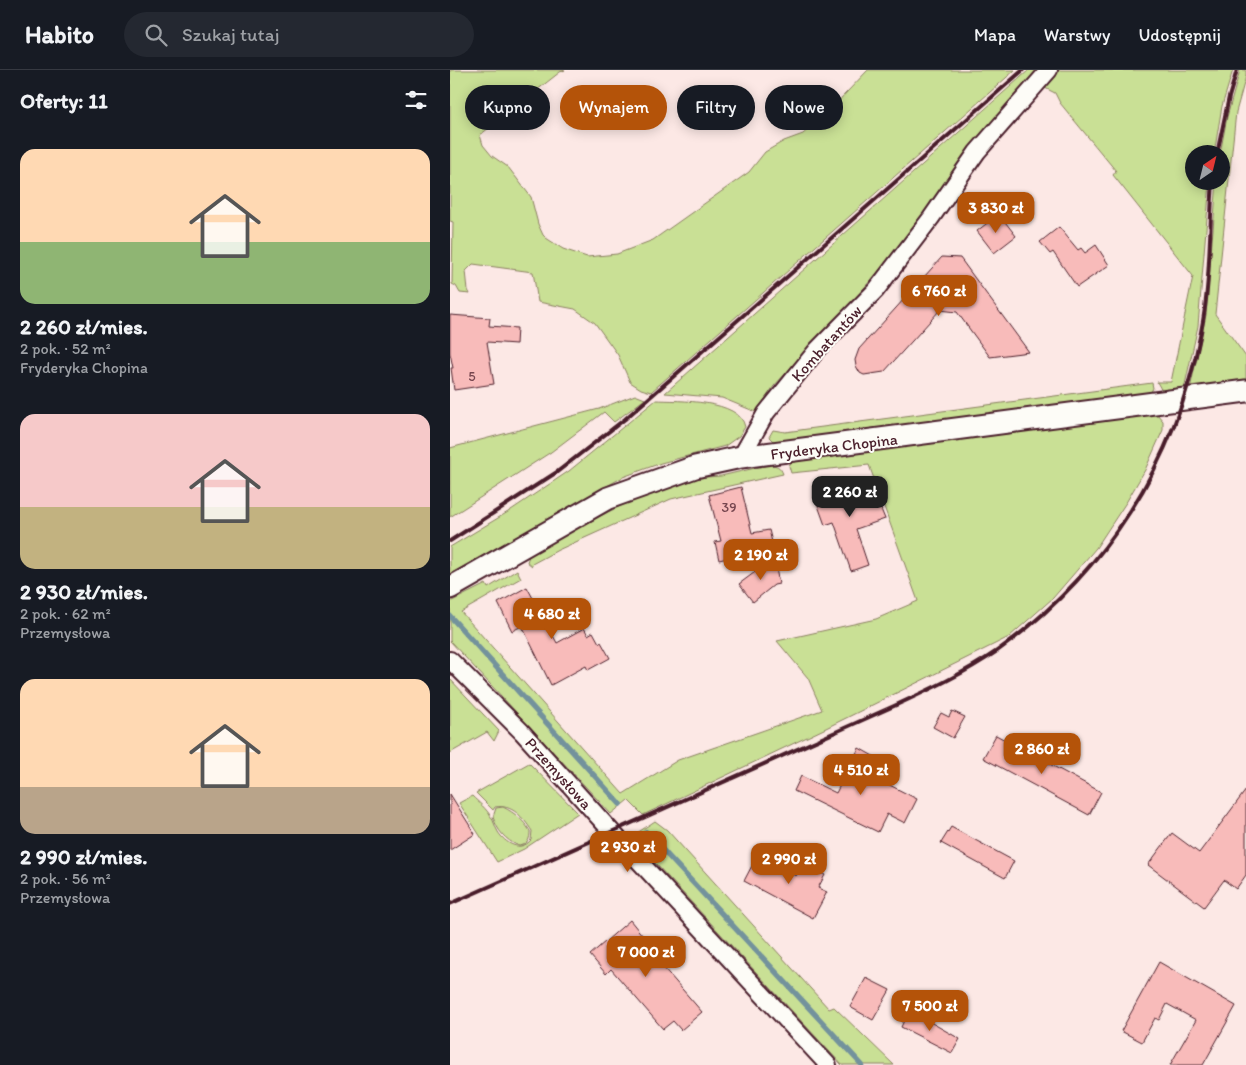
<!DOCTYPE html>
<html lang="pl">
<meta charset="utf-8">
<style>
body{margin:0;font-family:Itim,sans-serif;background:#242831;color:#f1f3f6;height:100vh;display:flex;flex-direction:column;font-size:19px;white-space:nowrap}
*{box-sizing:border-box;margin:0}
p{font-size:16px;color:#9ea1a6}
.icon{flex:none;width:28px;height:28px;fill:none;stroke:currentColor;stroke-width:2;stroke-linecap:round;stroke-linejoin:round}
.map{position:relative;flex:1;overflow:hidden}
.drawer{display:flex;flex-direction:column;background:#171b24;width:450px}
.drawer>*{flex:none}
.top-card{position:absolute;left:15px;top:15px;width:475px;height:45px;display:flex;gap:10px}
.needle{width:32px;rotate:35deg}
.fabs{position:absolute;left:735px;top:75px;display:grid;gap:10px}
.fabs a{display:grid;place-items:center;width:45px;height:45px;border-radius:50%;background:#171b24;box-shadow:0 2px 12px #0003;font-size:25px}
.price{position:absolute;translate:-50% -42px;padding:0 11px;border-radius:10px;background:#b45309;color:#fff;font-size:16px;line-height:32px;filter:drop-shadow(0 1px 2px #0008)}
.price::after{content:'';position:absolute;left:50%;top:30px;width:15px;height:11px;margin-left:-8px;background:inherit;clip-path:polygon(0 0,100% 0,50% 100%)}
.price.active{background:#222;color:#fff}
ul{padding:0;list-style:none}
li{display:grid;align-content:center;gap:10px;height:265px;padding:0 20px}
li span{display:grid;place-items:center;height:155px;border-radius:15px;color:#555}
li>.icon{margin-inline-start:auto}
span .icon{width:90px;height:90px;fill:#fffc;stroke-width:1}
li b{font-size:21px}
h2{display:flex;justify-content:space-between;align-items:center;height:60px;padding:0 20px;font-size:21px}
.chip{padding:0 18px;border-radius:22px;background:#171b24;box-shadow:0 2px 12px #0003;font-size:18px;line-height:45px}
.chip.active{background:#b45309;color:#fff}
header{display:flex;align-items:center;gap:30px;box-sizing:border-box;height:70px;padding:0 25px;background:#171b24;border-bottom:1px solid #363941}
header strong{font-size:24px}
nav{display:flex;gap:28px;margin-inline-start:auto;font-size:18px}
.search{width:350px;height:45px;background:#242831;display:flex;align-items:center;gap:12px;box-sizing:border-box;padding:0 18px;border-radius:28px;color:#9ea1a6;font-size:19px}
main{display:flex;flex:1;min-height:0}
.map>svg:first-child{display:block}
.green{fill:#c9e095;stroke:#8a8060}
.lines{fill:none;stroke-linecap:round;stroke-linejoin:round}
.stream{stroke:#73929c;stroke-width:5.5}
.building{fill:#f8bbba;stroke:#4a1f2b}
.minor-casing{stroke:#4a1f2b;stroke-width:20}
.tertiary-casing{stroke:#4a1f2b;stroke-width:25}
.minor{stroke:#fdfcf7;stroke-width:16}
.tertiary{stroke:#fdfcf7;stroke-width:21}
.rail{stroke:#4a1f2b;stroke-width:4}
.labels{text-anchor:middle;stroke-width:4;stroke-linejoin:round;paint-order:stroke}
.number-label{font-size:14px;fill:#76464f}
.street-label{font-size:16px;fill:#4a1f2b;stroke:#fdfcf7}
</style>
<header>
<strong>Habito</strong>
<div class="search"><svg class="icon" aria-label="search" viewBox="0 0 24 24"><circle cx="10" cy="10" r="6"/><path d="M15 15l6 6"/></svg>Szukaj tutaj</div>
<nav><a>Mapa</a><a>Warstwy</a><a>Udostępnij</a></nav>
</header>
<main>
<section class="drawer">
<h2>Oferty: 11<svg class="icon" aria-label="filters" viewBox="0 0 24 24"><path d="M4 7h16M4 17h16"/><circle cx="9" cy="7" r="2"/><circle cx="15" cy="17" r="2"/></svg></h2>
<ul>
<li><span style="background:linear-gradient(#ffd9b3 60%,#8fb573 0)"><svg class="icon" aria-label="home" viewBox="0 0 24 24"><path d="M3 11l9-7 9 7M6 9v11h12V9"/></svg></span><div><b>2 260 zł/mies.</b><p>2 pok. · 52 m²</p><p>Fryderyka Chopina</p></div></li>
<li><span style="background:linear-gradient(#f6c9c9 60%,#c2b280 0)"><svg class="icon" aria-label="home" viewBox="0 0 24 24"><path d="M3 11l9-7 9 7M6 9v11h12V9"/></svg></span><div><b>2 930 zł/mies.</b><p>2 pok. · 62 m²</p><p>Przemysłowa</p></div></li>
<li><span style="background:linear-gradient(#ffd9b3 70%,#b9a48a 0)"><svg class="icon" aria-label="home" viewBox="0 0 24 24"><path d="M3 11l9-7 9 7M6 9v11h12V9"/></svg></span><div><b>2 990 zł/mies.</b><p>2 pok. · 56 m²</p><p>Przemysłowa</p></div></li>
</ul>
</section>
<div class="map">
<svg width="796" height="995" viewBox="0 0 796 995">
<rect width="100%" height="100%" fill="#fce8e5"/>
<filter id="ink" filterUnits="userSpaceOnUse"><feTurbulence type="fractalNoise" baseFrequency=".02" numOctaves="2"/><feDisplacementMap in="SourceGraphic" scale="10" xChannelSelector="R" yChannelSelector="G"/><feConvolveMatrix kernelMatrix="1 2 1 2 8 2 1 2 1" color-interpolation-filters="sRGB"/></filter>
<g filter="url(#ink)">
<g class="green">
<path d="M 0,0 L 115,0 L 110,2 L 30,65 L 33,75 L 42,86 L 58,97 L 81,127 L 88,154 L 93,165 L 96,168 L 113,179 L 137,187 L 167,184 L 203,170 L 299,102 L 315,82 L 334,71 L 353,64 L 376,44 L 418,0 L 565,0 L 201,322 L 191,319 L 180,312 L 168,285 L 145,253 L 125,239 L 88,232 L 83,202 L 23,194 L 16,201 L 18,220 L 20,224 L 10,223 L 6,216 L 2,214 L 3,152 L 0,151 Z"/>
<path d="M 579,0 L 590,0 L 488,126 L 455,171 L 407,226 L 324,316 L 306,342 L 272,328 L 215,323 Z"/>
<path d="M 608,0 L 783,0 L 772,36 L 764,84 L 744,84 L 744,111 L 760,111 L 748,256 L 734,319 L 713,323 L 707,312 L 721,312 L 743,206 L 663,105 L 666,101 L 610,33 L 605,23 L 593,17 Z"/>
<path d="M 790,0 L 796,0 L 796,6 L 786,42 L 765,244 L 796,287 L 796,312 L 740,319 L 756,245 L 767,111 L 771,111 L 770,84 L 777,47 Z"/>
<path d="M 702,313 L 703,318 L 700,324 L 330,373 L 323,371 L 319,367 L 323,360 L 335,362 Z"/>
<path d="M 185,325 L 195,329 L 164,352 L 154,342 L 101,382 L 0,447 L 0,378 L 149,339 Z"/>
<path d="M 206,330 C 228,331 290,329 295,357 L 289,366 L 275,376 L 211,393 L 173,407 L 0,504 L 0,477 L 58,442 L 119,401 Z"/>
<path d="M 707,344 L 713,351 L 713,360 L 695,400 L 677,431 L 646,478 L 603,528 L 559,567 L 376,658 L 193,745 L 178,730 L 161,744 L 0,571 L 0,532 L 36,514 L 38,518 L 67,500 L 71,508 L 11,542 L 173,724 L 228,690 L 372,640 L 358,608 L 327,571 L 426,549 L 468,531 L 419,395 L 341,403 L 339,396 L 341,392 Z"/>
<path d="M 318,395 C 327,395 330,396 333,404 L 221,429 L 108,480 L 82,494 L 82,496 L 77,492 L 79,486 L 93,477 L 158,442 L 209,418 L 242,408 L 271,406 Z"/>
<path d="M 0,609 L 49,661 L 44,671 L 37,662 L 0,683 Z"/>
<path d="M 79,693 L 128,743 L 74,779 L 47,792 L 9,733 L 22,726 C 28,732 37,739 41,747 C 44,751 45,757 48,762 C 55,773 70,783 81,770 L 82,761 C 73,747 62,734 45,737 L 43,740 L 26,723 Z"/>
<path d="M 53,737 C 65,743 73,750 80,761 C 80,769 78,775 69,776 C 55,770 47,760 43,747 L 46,738 Z"/>
<path d="M 205,751 L 217,760 L 379,939 L 384,937 L 444,995 L 392,995 L 181,767 Z"/>
</g>
<g class="lines">
<g class="stream">
<path d="M 0,546 L 170,734"/>
<path d="M 196,762 L 412,995"/>
</g>
</g>
<g class="building">
<path d="M 549,144 L 566,166 L 544,183 L 527,161 Z"/>
<path d="M 609,157 L 628,180 L 631,178 L 635,183 L 646,175 L 659,195 L 627,217 L 603,182 L 600,184 L 590,172 Z"/>
<path d="M 492,187 L 510,188 L 579,282 L 540,287 L 507,242 L 490,240 L 434,302 L 414,305 L 410,303 L 406,296 L 405,290 L 409,279 Z"/>
<path d="M 0,245 L 40,248 L 39,256 L 67,258 L 66,274 L 37,272 L 44,314 L 4,320 L 1,298 L 3,298 L 0,283 Z"/>
<path d="M 414,412 L 422,434 L 428,432 L 435,449 L 406,459 L 418,495 L 401,501 L 384,452 L 375,455 L 366,430 L 379,425 L 377,420 L 398,413 L 399,417 Z"/>
<path d="M 291,417 L 302,463 L 319,460 L 324,480 L 283,490 L 282,487 L 269,490 L 265,472 L 271,471 L 259,425 Z"/>
<path d="M 324,488 L 329,514 L 324,515 L 303,532 L 289,514 Z"/>
<path d="M 77,517 L 107,573 L 134,558 L 138,565 L 143,562 L 149,573 L 151,572 L 160,588 L 138,600 L 136,596 L 101,615 L 72,556 L 62,561 L 48,533 Z"/>
<path d="M 502,641 L 515,647 L 503,668 L 483,657 L 491,643 L 499,647 Z"/>
<path d="M 546,665 L 651,722 L 639,745 L 533,688 Z"/>
<path d="M 409,678 L 425,687 L 416,703 L 467,729 L 455,753 L 437,744 L 428,762 L 344,721 L 351,706 L 386,723 Z"/>
<path d="M 796,720 L 796,805 L 786,819 L 774,810 L 754,837 L 698,795 L 722,763 L 749,783 Z"/>
<path d="M 0,724 L 25,764 L 0,780 Z"/>
<path d="M 501,757 L 564,791 L 555,808 L 491,773 Z"/>
<path d="M 307,786 L 346,806 L 352,793 L 375,805 L 368,818 L 377,822 L 363,848 L 294,811 Z"/>
<path d="M 180,850 L 197,871 L 193,874 L 252,942 L 231,960 L 223,951 L 213,959 L 161,899 L 156,904 L 140,885 Z"/>
<path d="M 709,892 L 786,936 L 753,995 L 720,995 L 746,950 L 717,934 L 709,950 L 705,948 L 692,972 L 671,961 Z"/>
<path d="M 416,908 L 440,920 L 423,950 L 400,937 Z"/>
<path d="M 459,940 L 510,969 L 502,983 L 451,957 Z"/>
</g>
<g class="lines">
<defs>
<g id="minor">
<path d="M 291,387 L 316,343 L 367,280 L 426,220 L 481,148 L 527,82 L 599,0"/>
<path d="M 0,590 L 72,662 L 162,762 L 378,995"/>
</g>
<path id="tertiary" d="M 0,518 L 158,428 L 245,397 L 291,387 L 796,321"/>
</defs>
<use href="#minor" class="minor-casing"/>
<use href="#tertiary" class="tertiary-casing"/>
<use href="#minor" class="minor"/>
<use href="#tertiary" class="tertiary"/>
<g class="rail">
<path d="M 767,84 L 779,27 L 787,0"/>
<path d="M 0,471 L 107,402 L 175,349 L 573,0"/>
<path d="M 0,834 L 444,636 C 479,620 515,603 547,581 C 655,504 726,392 751,262 C 761,212 759,161 763,111"/>
</g>
</g>
</g>
<g class="labels">
<g class="number-label">
<text x="22" y="311">5</text>
<text x="279" y="442">39</text>
</g>
<g class="street-label">
<text transform="translate(376 273) rotate(-48)" y="6">Kombatantów</text>
<text transform="translate(384 376) rotate(-7)" y="6">Fryderyka Chopina</text>
<text transform="translate(109 703) rotate(48)" y="6">Przemysłowa</text>
</g>
</g>
</svg>
<div class="fabs">
<a><svg class="needle" viewBox="-14 -14 28 28"><path d="M0-13l5 13h-10z" fill="#e53935"/><path d="M0 13l5-13h-10z" fill="#9ea1a6"/></svg></a>
</div>
<b class="price" style="left:546px;top:164px">3 830 zł</b>
<b class="price" style="left:489px;top:247px">6 760 zł</b>
<b class="price active" style="left:400px;top:448px">2 260 zł</b>
<b class="price" style="left:311px;top:511px">2 190 zł</b>
<b class="price" style="left:102px;top:570px">4 680 zł</b>
<b class="price" style="left:592px;top:705px">2 860 zł</b>
<b class="price" style="left:411px;top:726px">4 510 zł</b>
<b class="price" style="left:178px;top:803px">2 930 zł</b>
<b class="price" style="left:339px;top:815px">2 990 zł</b>
<b class="price" style="left:196px;top:908px">7 000 zł</b>
<b class="price" style="left:480px;top:962px">7 500 zł</b>
<div class="top-card">
<a class="chip">Kupno</a>
<a class="chip active">Wynajem</a>
<a class="chip">Filtry</a>
<a class="chip">Nowe</a>
</div>
</div>
</main>
